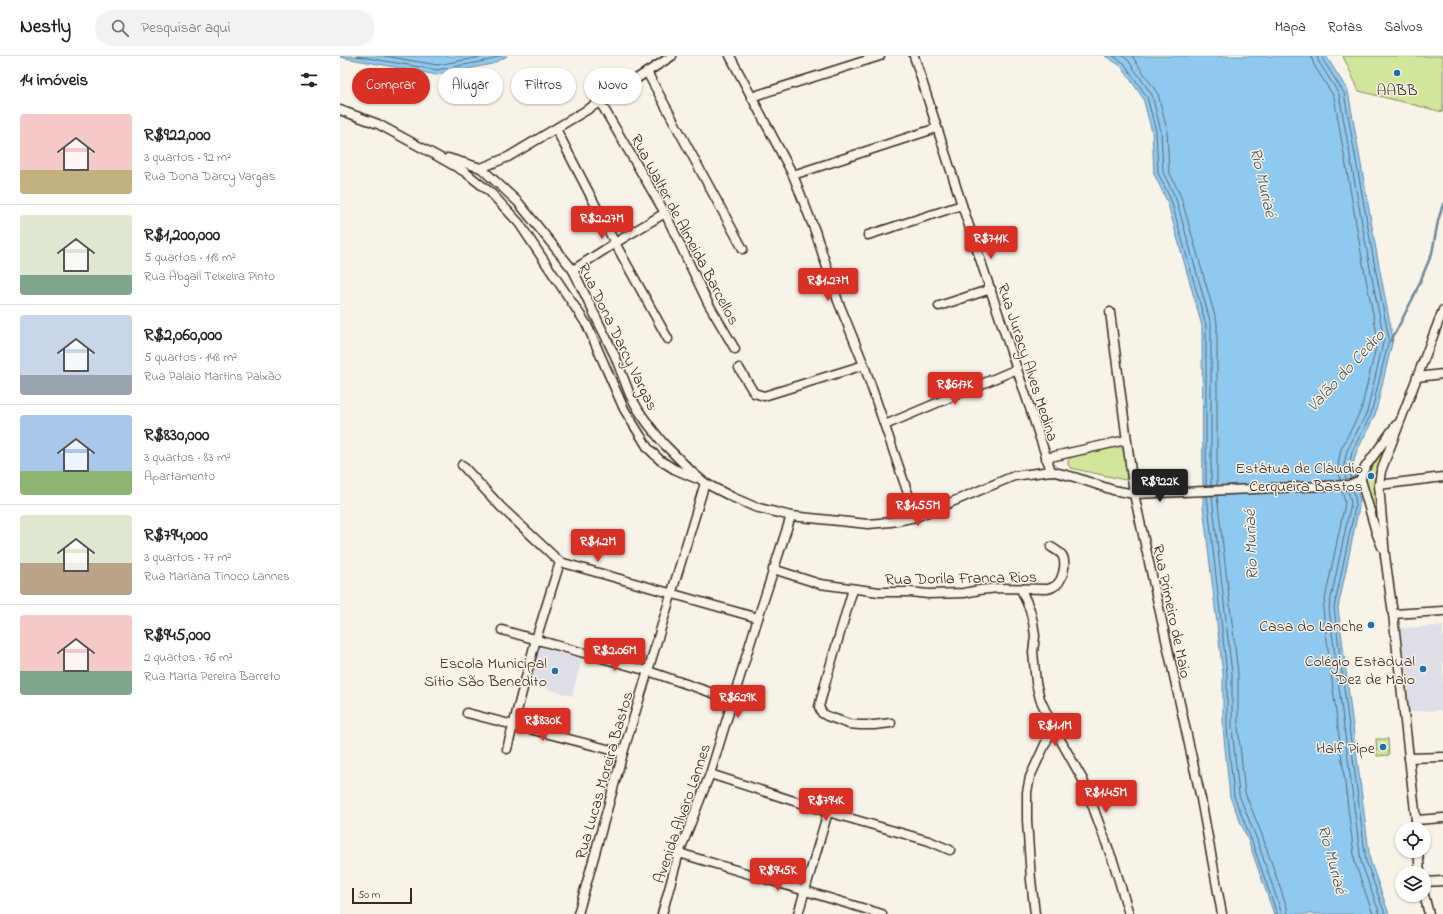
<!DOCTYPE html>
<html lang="pt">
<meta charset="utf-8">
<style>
body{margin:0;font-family:"Indie Flower",sans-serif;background:#f2f2f2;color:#222;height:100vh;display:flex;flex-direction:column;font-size:15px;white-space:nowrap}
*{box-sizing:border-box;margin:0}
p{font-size:13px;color:#767676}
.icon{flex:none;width:22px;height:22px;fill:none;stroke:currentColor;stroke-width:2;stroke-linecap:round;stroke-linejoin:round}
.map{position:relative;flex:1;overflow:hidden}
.drawer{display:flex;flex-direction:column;background:#fff;width:340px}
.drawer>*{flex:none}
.top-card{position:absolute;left:12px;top:12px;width:380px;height:36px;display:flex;gap:8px}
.controls{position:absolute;left:1055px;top:766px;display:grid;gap:8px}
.controls a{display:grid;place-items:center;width:36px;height:36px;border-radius:50%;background:#fff;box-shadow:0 1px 3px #0004;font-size:20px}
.scale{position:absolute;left:12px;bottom:10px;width:60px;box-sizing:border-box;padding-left:4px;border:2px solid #3b2a1e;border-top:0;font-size:11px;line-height:14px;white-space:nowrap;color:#3b2a1e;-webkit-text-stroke:3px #f7f3e8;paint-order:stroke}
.price{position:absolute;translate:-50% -34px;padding:0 9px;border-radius:4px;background:#d93025;color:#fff;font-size:13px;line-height:26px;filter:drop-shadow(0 1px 2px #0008)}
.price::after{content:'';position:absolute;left:50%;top:24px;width:12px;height:9px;margin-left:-6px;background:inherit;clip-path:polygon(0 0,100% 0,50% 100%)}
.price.active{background:#222;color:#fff}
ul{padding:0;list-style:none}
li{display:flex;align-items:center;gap:12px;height:100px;padding:0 20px}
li+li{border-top:1px solid #e0e0e0}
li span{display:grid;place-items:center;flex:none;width:112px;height:80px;border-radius:4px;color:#555}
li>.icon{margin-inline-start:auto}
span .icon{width:48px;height:48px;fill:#fffc;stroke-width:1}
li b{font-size:17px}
h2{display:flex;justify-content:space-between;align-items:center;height:48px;padding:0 20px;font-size:17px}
.tag{padding:0 14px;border-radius:18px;background:#fff;box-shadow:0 1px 3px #0004;font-size:14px;line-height:36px}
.tag.active{background:#d93025;color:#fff}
header{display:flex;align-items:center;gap:24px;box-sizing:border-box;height:56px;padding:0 20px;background:#fff;border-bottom:1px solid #e0e0e0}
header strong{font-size:19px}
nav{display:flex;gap:22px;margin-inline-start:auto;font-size:14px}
.search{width:280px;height:36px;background:#f2f2f2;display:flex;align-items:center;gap:10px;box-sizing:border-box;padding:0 14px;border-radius:22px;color:#767676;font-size:15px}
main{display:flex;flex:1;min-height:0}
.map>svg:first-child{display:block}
.built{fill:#dedfe6}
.green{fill:#d1e69b;stroke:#86885c}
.water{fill:#8fc9ef;stroke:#6d899b}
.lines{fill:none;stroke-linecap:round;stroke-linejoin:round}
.shore{stroke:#5d6a72;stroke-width:1}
.stream{stroke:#6d899b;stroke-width:2.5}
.minor-casing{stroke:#3b2a1e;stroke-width:11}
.minor{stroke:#f7f3e8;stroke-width:8}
.poi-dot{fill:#1f6fb2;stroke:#f7f3e8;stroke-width:1.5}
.labels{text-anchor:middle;stroke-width:3;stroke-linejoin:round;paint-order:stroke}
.poi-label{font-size:16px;fill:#3b2a1e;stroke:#f7f3e8;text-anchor:end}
.street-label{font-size:16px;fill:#3b2a1e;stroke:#f7f3e8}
.water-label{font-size:17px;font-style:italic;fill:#505252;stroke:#f7f3e8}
</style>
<header>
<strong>Nestly</strong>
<div class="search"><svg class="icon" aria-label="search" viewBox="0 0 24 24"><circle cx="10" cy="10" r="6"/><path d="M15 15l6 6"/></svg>Pesquisar aqui</div>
<nav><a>Mapa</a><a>Rotas</a><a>Salvos</a></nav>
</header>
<main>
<section class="drawer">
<h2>14 imóveis<svg class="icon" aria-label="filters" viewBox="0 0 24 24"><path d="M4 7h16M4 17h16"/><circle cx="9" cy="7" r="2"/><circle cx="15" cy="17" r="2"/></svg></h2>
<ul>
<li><span style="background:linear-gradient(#f6c9c9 70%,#c2b280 0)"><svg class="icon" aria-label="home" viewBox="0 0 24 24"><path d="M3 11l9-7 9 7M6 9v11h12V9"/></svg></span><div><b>R$922,000</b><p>3 quartos · 92 m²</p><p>Rua Dona Darcy Vargas</p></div></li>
<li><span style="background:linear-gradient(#dfe7d0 75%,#7fa58c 0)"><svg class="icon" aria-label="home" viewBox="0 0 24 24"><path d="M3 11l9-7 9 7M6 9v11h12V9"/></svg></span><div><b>R$1,200,000</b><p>5 quartos · 118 m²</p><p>Rua Abgail Teixeira Pinto</p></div></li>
<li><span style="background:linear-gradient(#c9d6e8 75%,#9aa5b1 0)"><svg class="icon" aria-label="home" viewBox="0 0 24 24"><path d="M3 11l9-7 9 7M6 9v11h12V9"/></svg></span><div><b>R$2,060,000</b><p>5 quartos · 148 m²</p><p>Rua Palaio Martins Paixão</p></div></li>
<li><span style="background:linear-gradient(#a9c7e8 70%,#8fb573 0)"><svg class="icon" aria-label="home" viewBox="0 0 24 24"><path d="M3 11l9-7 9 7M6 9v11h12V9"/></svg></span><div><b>R$830,000</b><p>3 quartos · 83 m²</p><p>Apartamento</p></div></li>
<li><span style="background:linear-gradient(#dfe7d0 60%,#b9a48a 0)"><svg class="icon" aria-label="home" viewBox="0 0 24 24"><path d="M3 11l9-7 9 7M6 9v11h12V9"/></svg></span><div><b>R$794,000</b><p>3 quartos · 77 m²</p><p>Rua Mariana Tinoco Lannes</p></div></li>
<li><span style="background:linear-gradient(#f6c9c9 70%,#7fa58c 0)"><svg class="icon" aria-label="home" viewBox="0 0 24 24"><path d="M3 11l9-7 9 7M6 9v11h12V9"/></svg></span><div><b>R$945,000</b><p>2 quartos · 76 m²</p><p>Rua Maria Pereira Barreto</p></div></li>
</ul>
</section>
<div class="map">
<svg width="1103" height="858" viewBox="0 0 1103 858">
<rect width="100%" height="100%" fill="#f7f3e8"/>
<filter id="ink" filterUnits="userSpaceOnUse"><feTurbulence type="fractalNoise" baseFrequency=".025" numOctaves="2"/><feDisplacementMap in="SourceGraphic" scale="8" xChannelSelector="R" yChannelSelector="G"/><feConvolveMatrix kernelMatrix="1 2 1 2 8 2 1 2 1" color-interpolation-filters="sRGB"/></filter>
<g filter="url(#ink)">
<g class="built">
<path d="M 1103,570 L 1103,654 L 1068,656 L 1060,572 Z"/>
<path d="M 198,591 L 242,603 L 232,640 L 188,627 Z"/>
</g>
<g class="green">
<path d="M 1003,0 L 1103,0 L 1103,56 L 1019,35 Z"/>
<path d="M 1050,383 L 1037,411 L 1034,425 L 1039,469 L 1026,424 L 1027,419 Z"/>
<path d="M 780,390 L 784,393 L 789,417 L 785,424 L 731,412 L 728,409 L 728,405 L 733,399 Z"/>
<path d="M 1036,683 L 1048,683 L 1049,699 L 1037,700 Z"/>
</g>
<g class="water">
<path d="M 0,0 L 167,0 L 152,8 L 97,19 L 0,1 Z"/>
<path d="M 765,0 L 986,0 L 1008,35 L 1039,210 L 1053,283 L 1035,359 L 1016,397 L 1013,409 L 1020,446 L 998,552 L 1030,804 L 1049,858 L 934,858 L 908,784 L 890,741 L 883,672 L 883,618 L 863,450 L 862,270 L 827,145 L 814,118 L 812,76 L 803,42 L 781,10 Z"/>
</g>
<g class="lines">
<g class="shore">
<path d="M 16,0 L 97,14 L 150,4 L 159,0"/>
<path d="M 44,0 L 97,9 L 147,0"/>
<path d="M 773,0 L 784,7 L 807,41 L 816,75 L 818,117 L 831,144 L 866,269 L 866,430"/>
<path d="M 782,0 L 788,4 L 812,39 L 821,75 L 823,116 L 836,143 L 871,268 L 871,430"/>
<path d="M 792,0 L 818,38 L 827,74 L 829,115 L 841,141 L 877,267 L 877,430"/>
<path d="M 971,0 L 974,9 L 994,41 L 1024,213 L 1038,283 L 1021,354 L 1001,393 L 998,409 L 1000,424"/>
<path d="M 977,0 L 979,6 L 999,38 L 1030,212 L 1044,283 L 1027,356 L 1007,395 L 1004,409 L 1006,424"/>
<path d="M 983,0 L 983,4 L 1004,37 L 1035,211 L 1049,283 L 1031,358 L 1012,396 L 1009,409 L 1011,423"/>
<path d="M 1013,433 L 1016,447 L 994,552 L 1026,805 L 1045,858"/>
<path d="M 1002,434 L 1005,447 L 983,553 L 1015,807 L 1033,858"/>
<path d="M 1008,434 L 1011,447 L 989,552 L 1021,806 L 1040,858"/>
<path d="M 867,440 L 887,618 L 887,672 L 894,740 L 911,783 L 937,858"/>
<path d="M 872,440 L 892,618 L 892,672 L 899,739 L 916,781 L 942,858"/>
<path d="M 877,440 L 898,617 L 898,671 L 905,737 L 922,779 L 947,852 L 948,858"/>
</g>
<path class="stream" d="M 1051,285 L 1074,240 L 1092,197 L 1098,165 L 1103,148"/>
<defs>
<g id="minor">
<path d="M 390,0 L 453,119 L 475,175 L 498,245 L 524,309 L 576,461"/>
<path d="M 574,0 L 622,149 L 711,415"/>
<path d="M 307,16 L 403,193"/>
<path d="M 411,41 L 540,0"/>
<path d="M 260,46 L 325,157 L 368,247 L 395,293"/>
<path d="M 0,54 L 38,68 L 97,100 L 125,116 L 150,136 L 179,167 L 247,269 L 284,353 L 308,392 L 320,404 L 334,413 L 355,422"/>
<path d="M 216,73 L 275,187 L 328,283"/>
<path d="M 108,102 L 141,112 L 168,101 L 260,46 L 332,0"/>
<path d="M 141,112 L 178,146 L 233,214 L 275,300 L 290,339 L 299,355 L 308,368 L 323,387 L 352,416 L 365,427 L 392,441 L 415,451 L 451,460 L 528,468 L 551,466 L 576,461 L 674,420 L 711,415 L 734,421 L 773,434 L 794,438 L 1009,429 L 1021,424"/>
<path d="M 453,119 L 597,72"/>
<path d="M 528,179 L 622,149"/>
<path d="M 233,214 L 275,187 L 325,157"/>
<path d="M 599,250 L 651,233"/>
<path d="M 770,256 L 794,438 L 861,743 L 882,858"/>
<path d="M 399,312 L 414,337 L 424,340 L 524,309"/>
<path d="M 1077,321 L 1103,318"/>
<path d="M 545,369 L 677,313"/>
<path d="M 706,402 L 786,384"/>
<path d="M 122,409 L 161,451 L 220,506 L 418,562"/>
<path d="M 1039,429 L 1103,421"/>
<path d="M 1042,491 L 1036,476 L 1021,424 L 1022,417 L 1026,410 L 1056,369"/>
<path d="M 433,513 L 480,528 L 539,536 L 570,536 L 588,538 L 624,537 L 639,534 L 659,532 L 707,533 C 709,533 711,532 713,531 C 723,527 727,507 722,499 C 720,496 714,493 711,491"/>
<path d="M 513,533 L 487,621 L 479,651 L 482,657 L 487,660 L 509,668 L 520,669 L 534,669 L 551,667"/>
<path d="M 681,533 L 690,554 L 693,566 L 695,580 L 693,596 L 696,627 L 700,643 L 713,671 L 690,721 L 687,736 L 687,764 L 691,824 L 695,858"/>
<path d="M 1053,558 L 1103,555"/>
<path d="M 162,574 L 308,615 L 393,644"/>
<path d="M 127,657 L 283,697"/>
<path d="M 713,671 L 743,724 L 774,808 L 789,858"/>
<path d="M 167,693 L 196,583 L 220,506"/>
<path d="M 1069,702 L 1103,701"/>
<path d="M 370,718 L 488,756 L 589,785 L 610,794"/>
<path d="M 1076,764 L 1103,762"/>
<path d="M 1077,773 L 1053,558 L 1045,500 L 1039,429 L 1041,415 L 1103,254"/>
<path d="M 1078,795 L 1080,817"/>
<path d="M 339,797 L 542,858"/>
<path d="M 1084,826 L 1103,825"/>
<path d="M 1084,839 L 1089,858"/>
<path d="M 238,858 L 283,697 L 365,427"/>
<path d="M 322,858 L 339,797 L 370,718 L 418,562 L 451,460"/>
<path d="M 458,858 L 488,756"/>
</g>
</defs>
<use href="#minor" class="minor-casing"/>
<use href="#minor" class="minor"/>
</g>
</g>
<g class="poi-dot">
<circle cx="1057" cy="17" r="4"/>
<circle cx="1031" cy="420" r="4"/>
<circle cx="1031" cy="569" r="4"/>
<circle cx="1083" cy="613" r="4"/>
<circle cx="215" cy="615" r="4"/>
<circle cx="1043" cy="691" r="4"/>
</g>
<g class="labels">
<g class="poi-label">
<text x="1057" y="39" text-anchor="middle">AABB</text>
<text x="1023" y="417">Estátua de Cláudio<tspan x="1023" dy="18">Cerqueira Bastos</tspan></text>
<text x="1023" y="575">Casa do Lanche</text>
<text x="1075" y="610">Colégio Estadual<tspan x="1075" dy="18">Dez de Maio</tspan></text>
<text x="207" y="612">Escola Municipal<tspan x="207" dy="18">Sítio São Benedito</tspan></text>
<text x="1035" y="697">Half Pipe</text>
</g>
<g class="street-label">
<text transform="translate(346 173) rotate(62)" y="6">Rua Walter de Almeida Barcellos</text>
<text transform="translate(279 280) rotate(64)" y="6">Rua Dona Darcy Vargas</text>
<text transform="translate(689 306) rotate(72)" y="6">Rua Juracy Alves Medina</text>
<text transform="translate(621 521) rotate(-1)" y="6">Rua Dorila Franca Rios</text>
<text transform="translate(833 555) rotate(78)" y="6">Rua Primeiro de Maio</text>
<text transform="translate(263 719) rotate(-74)" y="6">Rua Lucas Moreira Bastos</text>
<text transform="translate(341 757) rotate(-71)" y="6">Avenida Alvaro Lannes</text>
</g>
<g class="water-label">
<text transform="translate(924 126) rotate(77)" y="6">Rio Muriaé</text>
<text transform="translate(1005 314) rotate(-47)" y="6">Valão do Cedro</text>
<text transform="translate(910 489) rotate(-92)" y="6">Rio Muriaé</text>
<text transform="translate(993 803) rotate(75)" y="6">Rio Muriaé</text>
</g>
</g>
</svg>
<div class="controls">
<a><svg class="icon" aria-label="locate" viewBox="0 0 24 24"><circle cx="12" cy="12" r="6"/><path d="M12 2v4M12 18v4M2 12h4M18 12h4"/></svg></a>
<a><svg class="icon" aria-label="layers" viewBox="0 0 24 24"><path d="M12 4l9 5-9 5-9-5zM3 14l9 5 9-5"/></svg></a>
</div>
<div class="scale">50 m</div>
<b class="price" style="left:262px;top:184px">R$2.27M</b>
<b class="price" style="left:651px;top:204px">R$711K</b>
<b class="price" style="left:488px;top:246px">R$1.27M</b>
<b class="price" style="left:615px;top:350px">R$617K</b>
<b class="price active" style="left:820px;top:447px">R$922K</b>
<b class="price" style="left:578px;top:471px">R$1.55M</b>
<b class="price" style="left:258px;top:507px">R$1.2M</b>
<b class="price" style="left:275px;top:616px">R$2.06M</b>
<b class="price" style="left:398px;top:663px">R$629K</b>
<b class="price" style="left:203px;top:686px">R$830K</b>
<b class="price" style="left:715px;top:691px">R$1.1M</b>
<b class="price" style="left:766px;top:758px">R$1.45M</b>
<b class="price" style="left:486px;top:766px">R$794K</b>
<b class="price" style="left:438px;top:836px">R$945K</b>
<div class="top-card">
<a class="tag active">Comprar</a>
<a class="tag">Alugar</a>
<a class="tag">Filtros</a>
<a class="tag">Novo</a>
</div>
</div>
</main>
